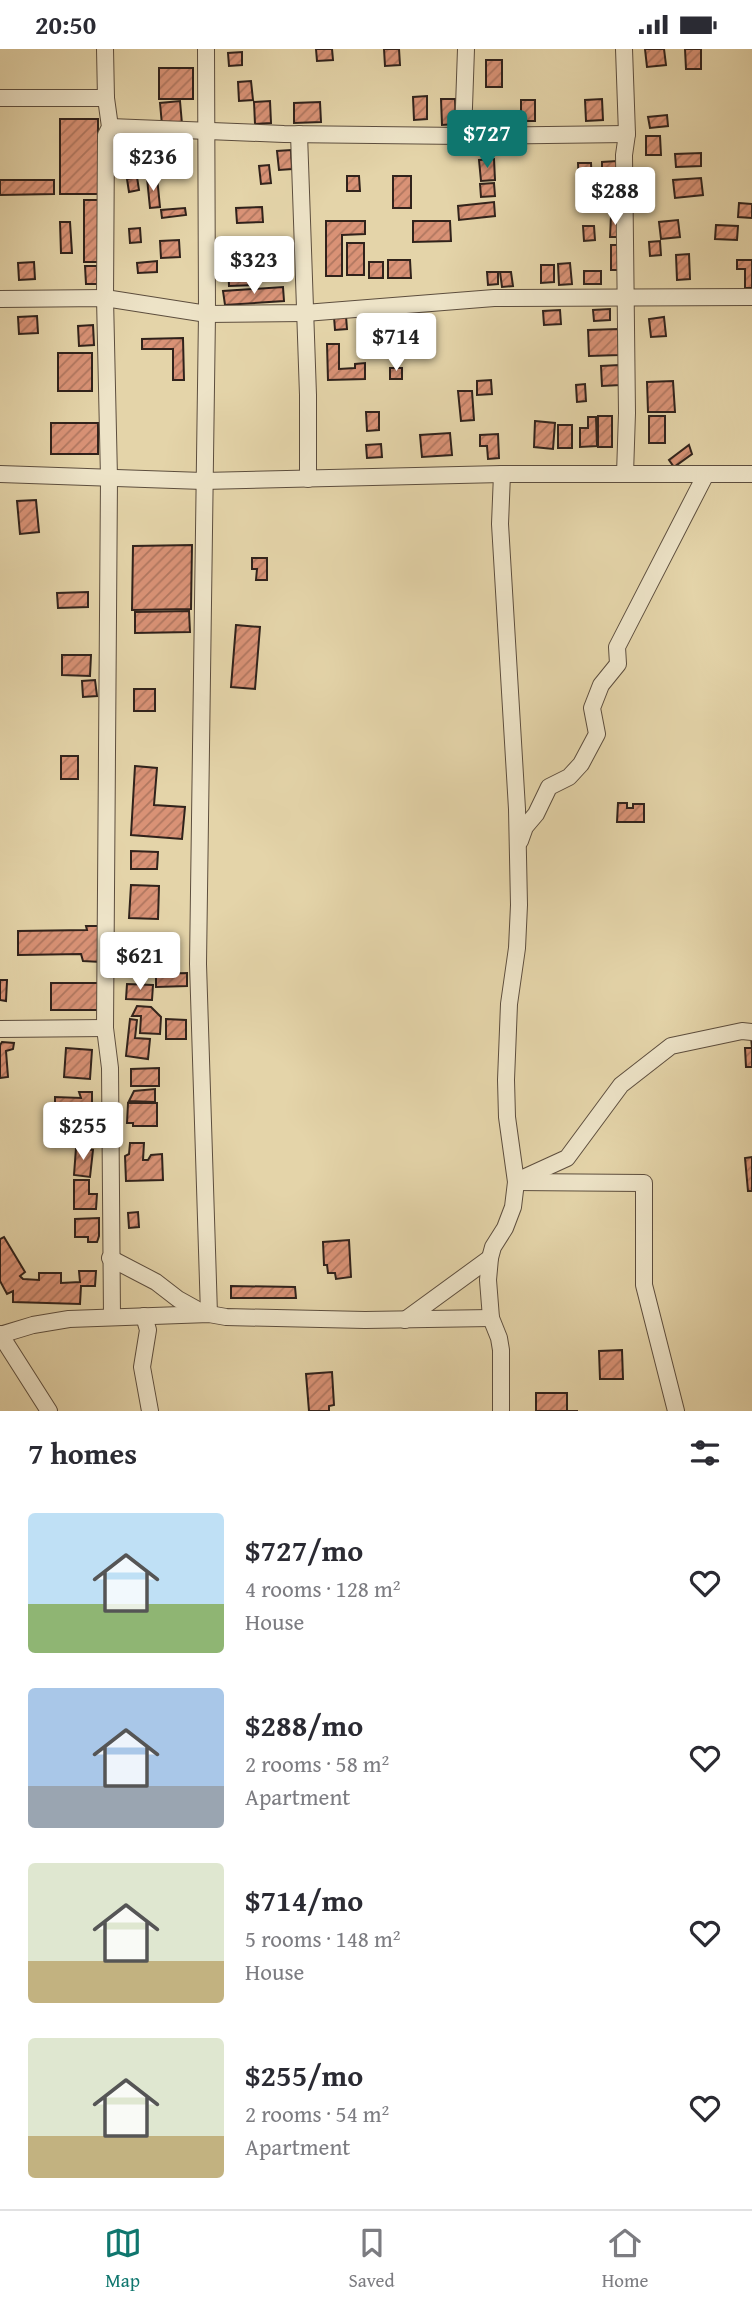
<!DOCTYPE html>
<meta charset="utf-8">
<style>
body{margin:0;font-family:"Gentium Book Plus",serif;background:#f2f2f3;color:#2b2b33;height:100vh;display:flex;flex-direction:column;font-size:26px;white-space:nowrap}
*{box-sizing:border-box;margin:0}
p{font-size:23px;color:#7c7c81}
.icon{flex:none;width:38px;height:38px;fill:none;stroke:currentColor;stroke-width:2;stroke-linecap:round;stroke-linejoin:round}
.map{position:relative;height:1362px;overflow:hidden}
.details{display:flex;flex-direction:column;background:#fff;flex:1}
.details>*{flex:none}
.price{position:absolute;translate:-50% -60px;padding:0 16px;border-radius:7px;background:#fff;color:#222;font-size:23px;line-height:46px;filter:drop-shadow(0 2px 4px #0008)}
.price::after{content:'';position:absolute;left:50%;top:42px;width:21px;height:16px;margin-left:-10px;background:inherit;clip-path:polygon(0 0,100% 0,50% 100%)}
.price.active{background:#0f766e;color:#fff}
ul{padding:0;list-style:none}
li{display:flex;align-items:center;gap:21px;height:175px;padding:0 28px}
li span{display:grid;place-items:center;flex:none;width:196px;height:140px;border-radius:7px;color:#555}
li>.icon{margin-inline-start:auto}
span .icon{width:84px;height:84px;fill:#fffc;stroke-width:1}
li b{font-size:30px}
h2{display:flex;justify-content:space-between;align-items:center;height:84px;padding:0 28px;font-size:30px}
.status{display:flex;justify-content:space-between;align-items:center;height:49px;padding:0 35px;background:#fff;direction:ltr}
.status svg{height:19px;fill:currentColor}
.tab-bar{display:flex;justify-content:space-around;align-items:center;height:98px;border-top:2px solid #e1e1e2;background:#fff;font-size:19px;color:#7c7c81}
.tab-bar a{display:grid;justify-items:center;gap:4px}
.tab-bar .active{color:#0f766e}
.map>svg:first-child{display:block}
.building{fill:url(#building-hatch);stroke:#30221b;stroke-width:2}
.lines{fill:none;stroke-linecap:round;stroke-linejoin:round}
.minor-casing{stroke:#5d4e3e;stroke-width:18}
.minor{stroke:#ede3c7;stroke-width:16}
</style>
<div class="status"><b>20:50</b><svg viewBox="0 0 49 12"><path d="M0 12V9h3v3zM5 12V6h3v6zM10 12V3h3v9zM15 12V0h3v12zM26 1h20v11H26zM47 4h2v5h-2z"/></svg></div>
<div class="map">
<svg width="752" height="1362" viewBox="0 0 752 1362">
<defs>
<pattern id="building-hatch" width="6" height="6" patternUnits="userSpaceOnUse" patternTransform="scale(1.75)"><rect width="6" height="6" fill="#d99276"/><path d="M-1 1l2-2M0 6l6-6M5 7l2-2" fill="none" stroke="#b07760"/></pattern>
</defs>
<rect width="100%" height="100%" fill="#e4d4a9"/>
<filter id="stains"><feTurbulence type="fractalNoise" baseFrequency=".00286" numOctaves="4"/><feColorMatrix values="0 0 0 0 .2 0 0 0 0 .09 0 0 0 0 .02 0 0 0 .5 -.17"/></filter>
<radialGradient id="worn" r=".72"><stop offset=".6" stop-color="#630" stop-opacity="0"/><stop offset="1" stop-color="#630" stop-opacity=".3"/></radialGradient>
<g class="building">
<path d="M 316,0 L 332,0 L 333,11 L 317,12 Z"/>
<path d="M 384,0 L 399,0 L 400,16 L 385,17 Z"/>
<path d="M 645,0 L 664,0 L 666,16 L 647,18 Z"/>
<path d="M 685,0 L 701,0 L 701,20 L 686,20 Z"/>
<path d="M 242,3 L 242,16 L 229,17 L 228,4 Z"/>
<rect x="486" y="11" width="16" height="27"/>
<rect x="159" y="19" width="34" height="31"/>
<path d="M 251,32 L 253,51 L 239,52 L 238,33 Z"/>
<path d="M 427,47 L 427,70 L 414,71 L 413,48 Z"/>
<path d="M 441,50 L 455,50 L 456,75 L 442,76 Z"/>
<path d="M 602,50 L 603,71 L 586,72 L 585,51 Z"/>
<rect x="521" y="51" width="14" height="21"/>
<path d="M 180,52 L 182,75 L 162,76 L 160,54 Z"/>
<path d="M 270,52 L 271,74 L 255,75 L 254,53 Z"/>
<path d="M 320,53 L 321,73 L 294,74 L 294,54 Z"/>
<path d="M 667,66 L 668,77 L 650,79 L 648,68 Z"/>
<rect x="60" y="70" width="38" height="75"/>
<path d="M 646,87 L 660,87 L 661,106 L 646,106 Z"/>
<path d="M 291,101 L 292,120 L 279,121 L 277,102 Z"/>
<path d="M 701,104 L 701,117 L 676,118 L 675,105 Z"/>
<path d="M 494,110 L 495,131 L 481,132 L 479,111 Z"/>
<path d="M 617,112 L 618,140 L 602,141 L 602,113 Z"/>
<path d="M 578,114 L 591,114 L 592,136 L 579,137 Z"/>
<path d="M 269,116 L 271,134 L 261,135 L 259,117 Z"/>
<path d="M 347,127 L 359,127 L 360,142 L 347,142 Z"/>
<rect x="393" y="127" width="18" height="32"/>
<path d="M 137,128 L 139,141 L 129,143 L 127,130 Z"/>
<path d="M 157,128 L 160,158 L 150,159 L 147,129 Z"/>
<path d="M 701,129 L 703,146 L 675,149 L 673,131 Z"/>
<path d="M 0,131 L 54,131 L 54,145 L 0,146 Z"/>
<path d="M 494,134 L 495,147 L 481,148 L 480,135 Z"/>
<rect x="84" y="151" width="15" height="62"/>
<path d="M 494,153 L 495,167 L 459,171 L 458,157 Z"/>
<path d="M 739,154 L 752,155 L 752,169 L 738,168 Z"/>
<path d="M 262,158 L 263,173 L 237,174 L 236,159 Z"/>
<path d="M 185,159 L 186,166 L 162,169 L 161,161 Z"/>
<path d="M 611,167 L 620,167 L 619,188 L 610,188 Z"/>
<path d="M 678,171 L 680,188 L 661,190 L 659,173 Z"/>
<path d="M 326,172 L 365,172 L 365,185 L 342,186 L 342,227 L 326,227 Z"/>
<path d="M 413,172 L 450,172 L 451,192 L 413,193 Z"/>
<path d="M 60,173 L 70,173 L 72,204 L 61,204 Z"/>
<path d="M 716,176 L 738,177 L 737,191 L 715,190 Z"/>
<path d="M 583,177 L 594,177 L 595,191 L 584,192 Z"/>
<path d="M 140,179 L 141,193 L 130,194 L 129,180 Z"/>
<path d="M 179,191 L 180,208 L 161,209 L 160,192 Z"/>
<path d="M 660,192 L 661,206 L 650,207 L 649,193 Z"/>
<rect x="347" y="194" width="17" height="32"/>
<rect x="611" y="196" width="8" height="25"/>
<rect x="264" y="197" width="26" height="13"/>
<path d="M 689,205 L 690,230 L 677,231 L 676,206 Z"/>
<path d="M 257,211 L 259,236 L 229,237 L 228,212 Z"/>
<path d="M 388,211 L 410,211 L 411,229 L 388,229 Z"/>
<path d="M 737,211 L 752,211 L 752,239 L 745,239 L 745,220 L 737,220 Z"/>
<path d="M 157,212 L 157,223 L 138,224 L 137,214 Z"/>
<path d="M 34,213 L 35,230 L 19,231 L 18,214 Z"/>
<rect x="369" y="213" width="14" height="16"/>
<path d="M 570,214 L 572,235 L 559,236 L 558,215 Z"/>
<path d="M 541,216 L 554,216 L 554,233 L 541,234 Z"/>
<path d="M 85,217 L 97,217 L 98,235 L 86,235 Z"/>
<rect x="584" y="222" width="17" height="13"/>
<path d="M 487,223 L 498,223 L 498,235 L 488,236 Z"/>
<path d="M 500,223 L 511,223 L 513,237 L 502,238 Z"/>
<path d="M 283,238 L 284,252 L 225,256 L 223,242 Z"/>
<path d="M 610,260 L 610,271 L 594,272 L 593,261 Z"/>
<path d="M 560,261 L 561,275 L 544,276 L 543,262 Z"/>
<path d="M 37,267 L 38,284 L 19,285 L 18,268 Z"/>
<path d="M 346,267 L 347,280 L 335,281 L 334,268 Z"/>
<path d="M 664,268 L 666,287 L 651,288 L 649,270 Z"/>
<path d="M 371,273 L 372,294 L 365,294 L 364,274 Z"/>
<path d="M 93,276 L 94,296 L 79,297 L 78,277 Z"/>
<path d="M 618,280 L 619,306 L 589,307 L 588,281 Z"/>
<path d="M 183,289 L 184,331 L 173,331 L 173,300 L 142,300 L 142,290 Z"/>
<path d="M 327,295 L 339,295 L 339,320 L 355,319 L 355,315 L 365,314 L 365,330 L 328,331 Z"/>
<rect x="58" y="304" width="34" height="38"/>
<path d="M 619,316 L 620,336 L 602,337 L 601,317 Z"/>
<rect x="390" y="319" width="12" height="11"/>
<path d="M 491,331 L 492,345 L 477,346 L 477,332 Z"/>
<path d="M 673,332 L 675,363 L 648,363 L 647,333 Z"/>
<path d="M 585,335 L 586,352 L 577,353 L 576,336 Z"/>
<path d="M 458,342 L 472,342 L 474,371 L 461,372 Z"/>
<path d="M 366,363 L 379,363 L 379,381 L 367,382 Z"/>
<rect x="598" y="367" width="14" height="31"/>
<rect x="649" y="367" width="16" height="27"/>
<path d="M 588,368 L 596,368 L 597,397 L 580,398 L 580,379 L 588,379 Z"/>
<path d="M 535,372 L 555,374 L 553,400 L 534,398 Z"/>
<rect x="51" y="374" width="47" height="31"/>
<rect x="558" y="376" width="14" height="23"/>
<path d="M 450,384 L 452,406 L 422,408 L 420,386 Z"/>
<path d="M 498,385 L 499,409 L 488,410 L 487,397 L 480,397 L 480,386 Z"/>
<path d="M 381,395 L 382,408 L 367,409 L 366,396 Z"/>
<path d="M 689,396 L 692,405 L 674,418 L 669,411 Z"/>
<path d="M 36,451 L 39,483 L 20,485 L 17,452 Z"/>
<path d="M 192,496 L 191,560 L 132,561 L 133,497 Z"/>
<path d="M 252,509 L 267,509 L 267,531 L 256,531 L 257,520 L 252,520 Z"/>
<path d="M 88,543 L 88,558 L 58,559 L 57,544 Z"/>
<path d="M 189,562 L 190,583 L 135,584 L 135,563 Z"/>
<path d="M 236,576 L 260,578 L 255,640 L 231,638 Z"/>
<path d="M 62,606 L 91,606 L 90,627 L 62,626 Z"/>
<path d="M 95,631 L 97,647 L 83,648 L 82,632 Z"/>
<rect x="134" y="640" width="21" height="22"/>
<rect x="61" y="707" width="17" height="23"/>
<path d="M 135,717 L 157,719 L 154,756 L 185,758 L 182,790 L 131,786 Z"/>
<path d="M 618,754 L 627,754 L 627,759 L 633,759 L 633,755 L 644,755 L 644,773 L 617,773 Z"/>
<path d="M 131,802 L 158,803 L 157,820 L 131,820 Z"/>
<path d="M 131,836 L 159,837 L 158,870 L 129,869 Z"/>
<path d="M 86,877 L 102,877 L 101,913 L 83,912 L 81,905 L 18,906 L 18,882 L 87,881 Z"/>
<rect x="134" y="888" width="17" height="11"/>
<path d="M 187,924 L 187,937 L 156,938 L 156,925 Z"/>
<path d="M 0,931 L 7,931 L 6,952 L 0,951 Z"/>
<rect x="51" y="934" width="47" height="27"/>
<path d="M 127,935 L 153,936 L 152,951 L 126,950 Z"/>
<path d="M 137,957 L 151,958 L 161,968 L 160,985 L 140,984 L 141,967 L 132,967 Z"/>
<path d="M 130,970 L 137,971 L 135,989 L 150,990 L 148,1010 L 126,1007 Z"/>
<path d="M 166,970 L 186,971 L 186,990 L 166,990 Z"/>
<path d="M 751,988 L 752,988 L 752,1018 L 746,1018 L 745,999 L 752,999 Z"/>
<path d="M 2,993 L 14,994 L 13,1000 L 6,1002 L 8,1028 L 0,1029 L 0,996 Z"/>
<path d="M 66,999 L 92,1001 L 90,1030 L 64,1028 Z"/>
<path d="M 159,1019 L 159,1037 L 131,1037 L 131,1020 Z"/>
<path d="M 155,1040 L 155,1053 L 129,1052 L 134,1042 Z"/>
<path d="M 79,1043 L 92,1043 L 92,1059 L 82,1067 L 55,1066 L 55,1048 L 81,1049 Z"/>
<path d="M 128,1054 L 157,1054 L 157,1077 L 133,1077 L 133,1074 L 127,1074 Z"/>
<path d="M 130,1094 L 144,1094 L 143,1111 L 148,1111 L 151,1106 L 162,1105 L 163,1131 L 126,1132 L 125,1107 L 129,1105 Z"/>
<path d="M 76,1099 L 93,1101 L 90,1128 L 74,1126 Z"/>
<path d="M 752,1108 L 752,1142 L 748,1142 L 745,1109 Z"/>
<path d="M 74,1131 L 89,1131 L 89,1145 L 97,1145 L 96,1160 L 74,1160 Z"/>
<path d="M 138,1163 L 139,1178 L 129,1179 L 128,1164 Z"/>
<path d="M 99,1169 L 99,1187 L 97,1193 L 88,1193 L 88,1188 L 75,1188 L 75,1170 Z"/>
<path d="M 4,1188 L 25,1223 L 20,1227 L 23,1230 L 39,1231 L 39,1224 L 61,1224 L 61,1234 L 80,1233 L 79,1222 L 96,1222 L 95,1237 L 81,1237 L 80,1255 L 13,1253 L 13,1242 L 7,1245 L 0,1232 L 0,1190 Z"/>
<path d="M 349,1191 L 351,1228 L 336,1230 L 335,1224 L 328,1224 L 327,1216 L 324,1216 L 323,1193 Z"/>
<path d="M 231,1237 L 295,1238 L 296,1249 L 231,1249 Z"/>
<path d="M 622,1301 L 623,1330 L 600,1330 L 599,1302 Z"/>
<path d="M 332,1323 L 334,1356 L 329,1357 L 329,1362 L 309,1362 L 306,1325 Z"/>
<path d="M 536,1344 L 567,1344 L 567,1362 L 578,1362 L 536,1362 Z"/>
</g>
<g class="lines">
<defs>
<g id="minor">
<path d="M 105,0 L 106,49 L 110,78 L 106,86 L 105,249 L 109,429 L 105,979 L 110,1019 L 112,1268"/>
<path d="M 206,0 L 207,265 L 198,915 L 209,1265"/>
<path d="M 624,0 L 627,85 L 624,106 L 627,364 L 625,425"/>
<path d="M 0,49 L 106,49"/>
<path d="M 110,78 L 284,85 L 463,87 L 627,85"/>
<path d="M 299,85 L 308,346 L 308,430"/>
<path d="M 463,87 L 466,0"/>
<path d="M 0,250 L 105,249 L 207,265 L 305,264 L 494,249 L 752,248"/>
<path d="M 0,425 L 203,432 L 502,425 L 752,425"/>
<path d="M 520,792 L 525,778 L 536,765 L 549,738 L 569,728 L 581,715 L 597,685 L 592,659 L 601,636 L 618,615 L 617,598 L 706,425"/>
<path d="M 0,980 L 105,979"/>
<path d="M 521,1130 L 567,1109 L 621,1036 L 671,997 L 742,982 L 752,983"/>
<path d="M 516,1133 L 644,1134 L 644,1236 L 676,1362"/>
<path d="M 110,1209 L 156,1233 L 178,1250 L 205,1265"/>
<path d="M 144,1267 L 148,1281 L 142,1318 L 150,1362"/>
<path d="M 405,1271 L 490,1209"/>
<path d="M 0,1285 L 49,1362"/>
<path d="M 0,1286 L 33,1276 L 69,1270 L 209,1265 L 226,1268 L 365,1271 L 491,1269"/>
<path d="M 501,1362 L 501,1301 L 499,1289 L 491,1269 L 488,1231 L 490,1209 L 493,1198 L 505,1179 L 513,1158 L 516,1133 L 507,1068 L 506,1031 L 509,955 L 517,899 L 519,856 L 517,760 L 500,475 L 502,425"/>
</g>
</defs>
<use href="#minor" class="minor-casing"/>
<use href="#minor" class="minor"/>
</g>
<rect width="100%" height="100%" filter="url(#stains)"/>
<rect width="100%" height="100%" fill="url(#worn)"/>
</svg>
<b class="price active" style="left:487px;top:121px">$727</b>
<b class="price" style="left:153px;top:144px">$236</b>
<b class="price" style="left:615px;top:178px">$288</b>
<b class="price" style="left:254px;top:247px">$323</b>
<b class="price" style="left:396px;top:324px">$714</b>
<b class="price" style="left:140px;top:943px">$621</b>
<b class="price" style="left:83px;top:1113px">$255</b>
</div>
<section class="details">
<h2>7 homes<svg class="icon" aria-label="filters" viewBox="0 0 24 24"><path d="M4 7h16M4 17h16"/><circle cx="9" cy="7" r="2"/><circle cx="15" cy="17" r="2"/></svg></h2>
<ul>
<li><span style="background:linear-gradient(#bfe0f5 65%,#8fb573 0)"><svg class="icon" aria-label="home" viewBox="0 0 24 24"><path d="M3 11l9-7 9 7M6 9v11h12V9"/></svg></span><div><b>$727/mo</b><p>4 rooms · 128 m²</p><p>House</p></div><svg class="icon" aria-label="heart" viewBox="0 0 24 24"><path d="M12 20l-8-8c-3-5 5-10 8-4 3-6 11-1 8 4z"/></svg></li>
<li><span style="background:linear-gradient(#a9c7e8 70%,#9aa5b1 0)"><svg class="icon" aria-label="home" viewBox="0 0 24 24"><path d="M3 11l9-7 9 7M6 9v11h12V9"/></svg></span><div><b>$288/mo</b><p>2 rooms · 58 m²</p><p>Apartment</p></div><svg class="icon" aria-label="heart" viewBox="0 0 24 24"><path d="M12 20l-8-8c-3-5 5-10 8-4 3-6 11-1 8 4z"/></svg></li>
<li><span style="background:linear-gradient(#dfe7d0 70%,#c2b280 0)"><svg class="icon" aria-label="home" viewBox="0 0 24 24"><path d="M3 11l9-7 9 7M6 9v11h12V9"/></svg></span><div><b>$714/mo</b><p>5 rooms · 148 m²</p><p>House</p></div><svg class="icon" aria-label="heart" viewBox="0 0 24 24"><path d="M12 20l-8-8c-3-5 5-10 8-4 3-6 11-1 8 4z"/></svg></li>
<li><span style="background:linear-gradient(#dfe7d0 70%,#c2b280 0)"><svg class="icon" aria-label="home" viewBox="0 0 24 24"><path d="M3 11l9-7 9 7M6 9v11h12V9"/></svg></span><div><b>$255/mo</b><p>2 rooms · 54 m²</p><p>Apartment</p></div><svg class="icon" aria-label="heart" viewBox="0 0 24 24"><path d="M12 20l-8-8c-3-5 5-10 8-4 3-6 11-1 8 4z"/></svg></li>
</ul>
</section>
<nav class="tab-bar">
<a class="active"><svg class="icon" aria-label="map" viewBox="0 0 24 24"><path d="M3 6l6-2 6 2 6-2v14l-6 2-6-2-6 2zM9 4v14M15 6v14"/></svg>Map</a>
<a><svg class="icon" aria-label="saved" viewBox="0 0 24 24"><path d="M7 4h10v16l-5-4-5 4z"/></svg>Saved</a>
<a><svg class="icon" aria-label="home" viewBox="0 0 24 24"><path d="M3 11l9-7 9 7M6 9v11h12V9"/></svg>Home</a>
</nav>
